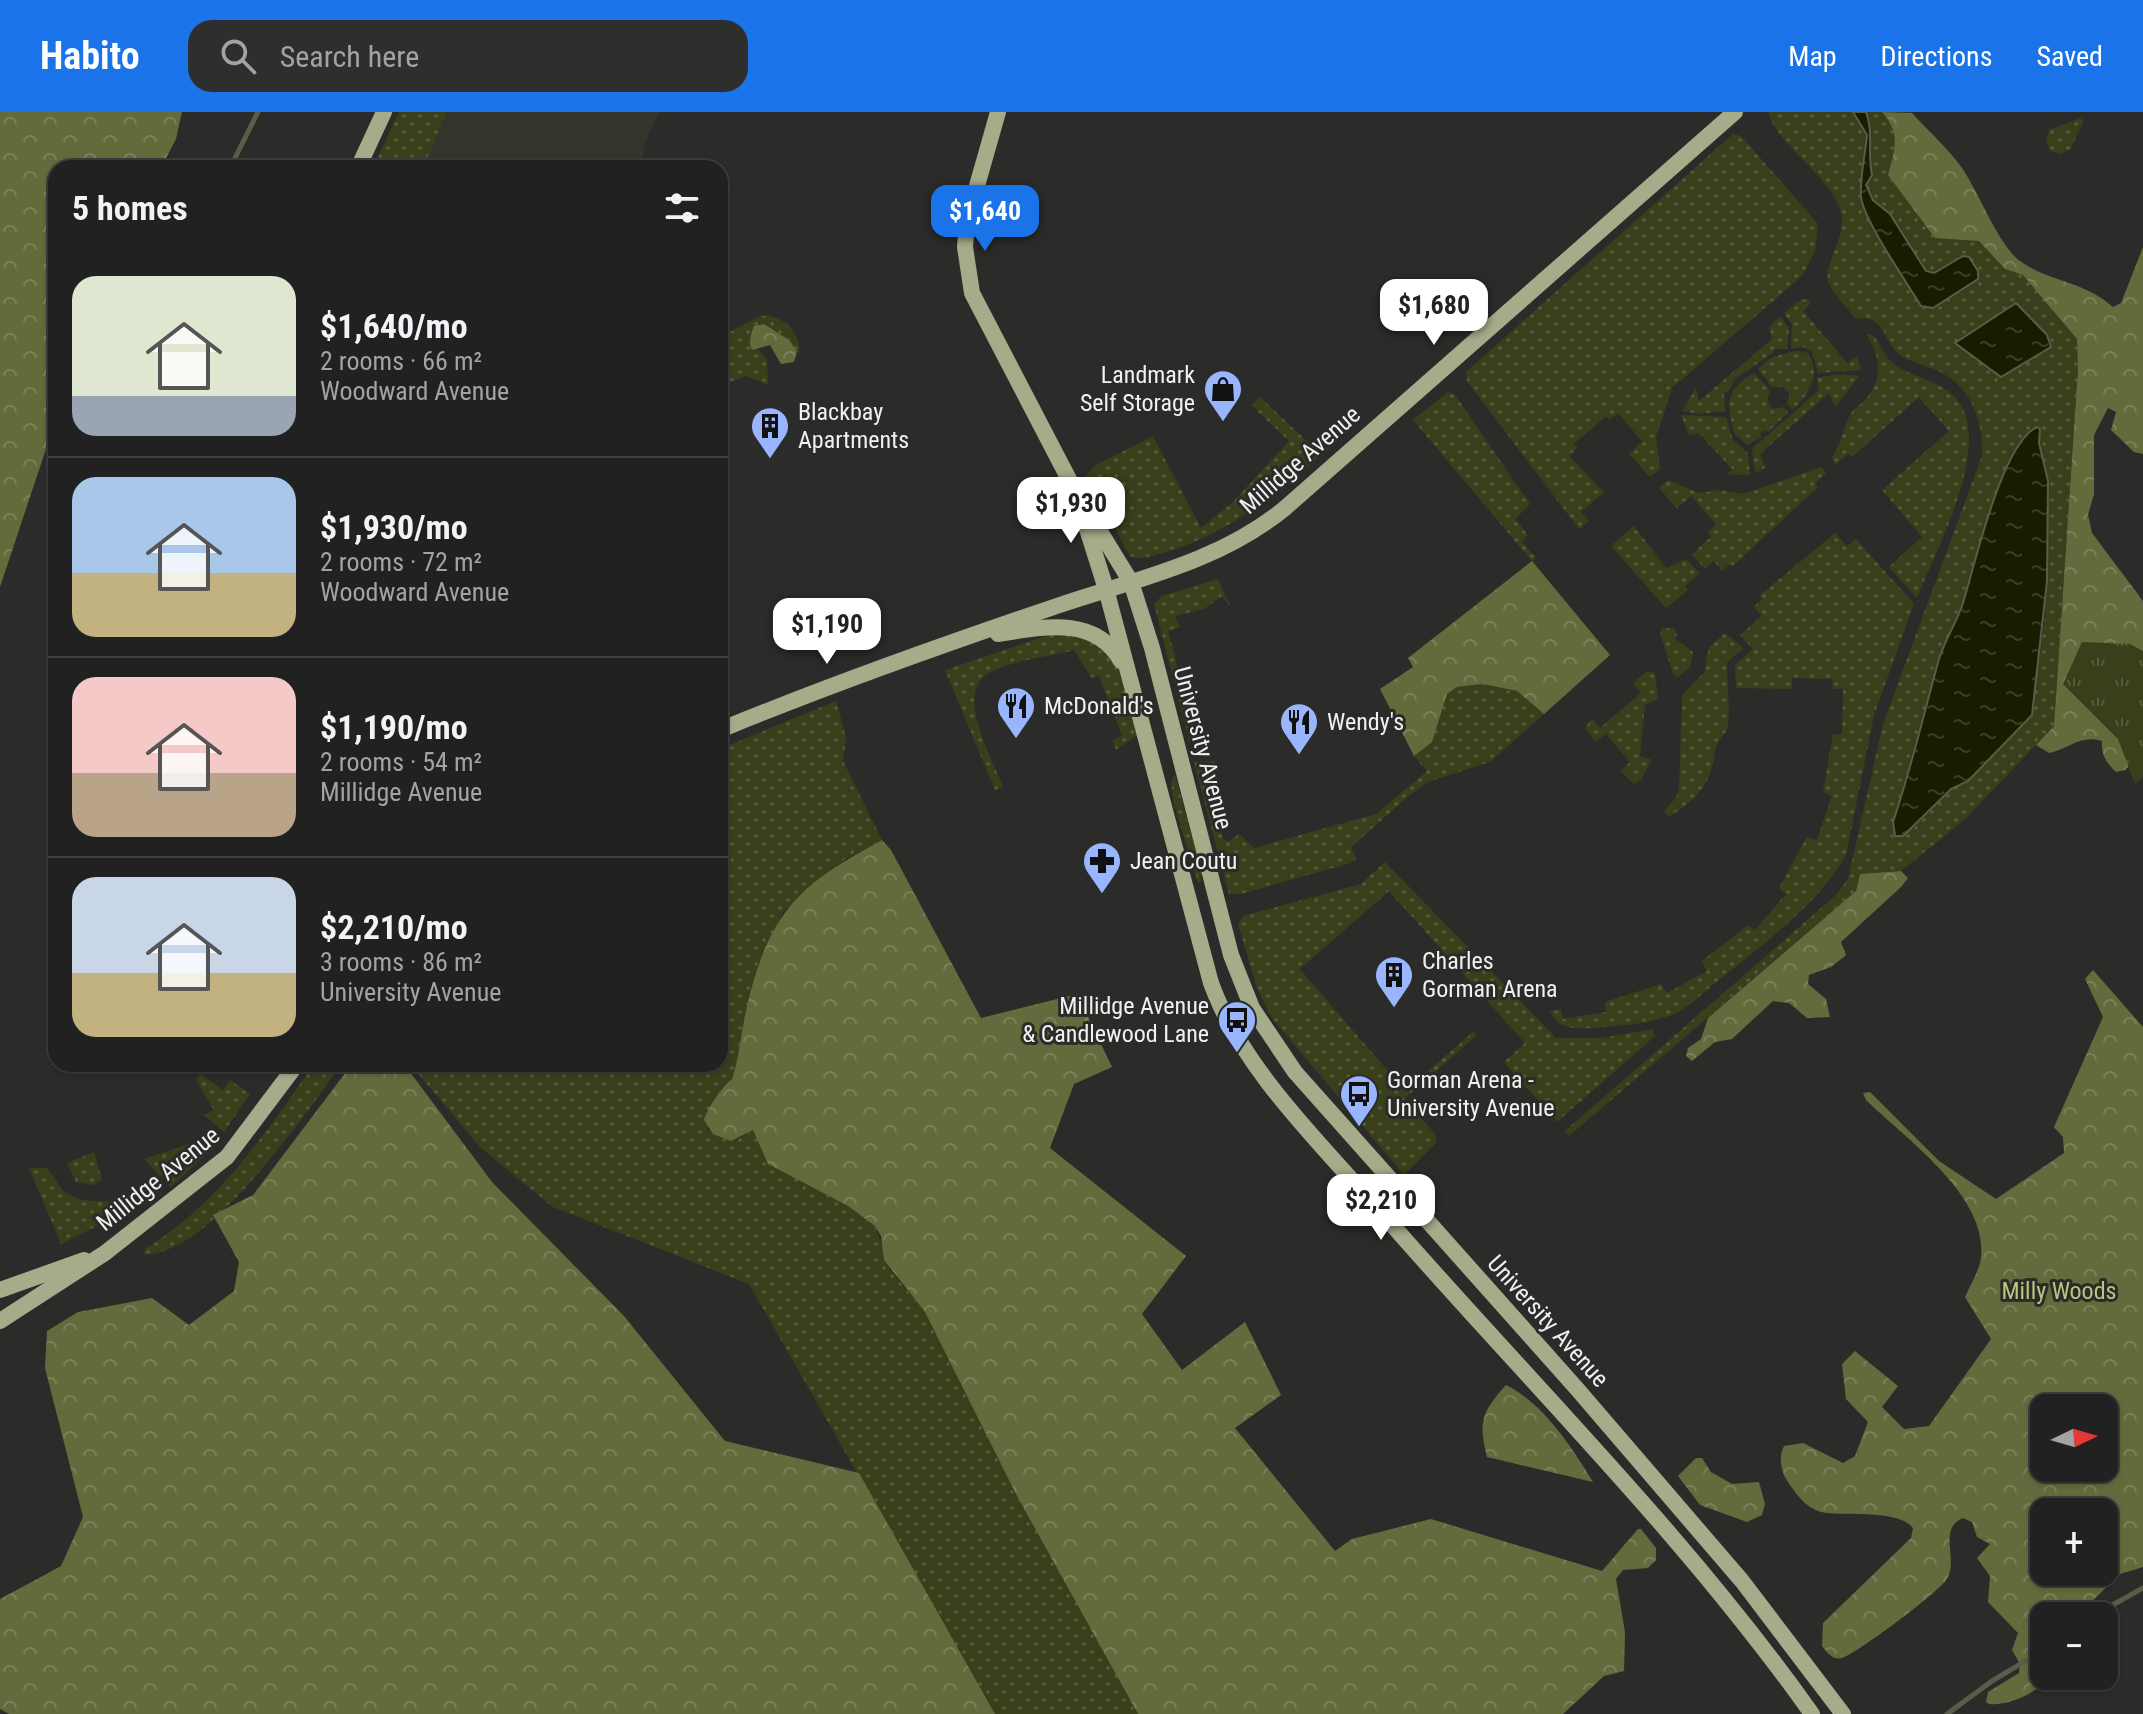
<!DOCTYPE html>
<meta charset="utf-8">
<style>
body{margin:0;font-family:"Roboto Condensed",sans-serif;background:#2d2e2d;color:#f1f3f6;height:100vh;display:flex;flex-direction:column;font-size:30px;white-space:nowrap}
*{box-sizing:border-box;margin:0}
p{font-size:26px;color:#a2a3a5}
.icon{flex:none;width:44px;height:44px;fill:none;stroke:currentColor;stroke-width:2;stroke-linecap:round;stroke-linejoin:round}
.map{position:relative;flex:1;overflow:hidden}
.drawer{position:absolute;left:48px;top:48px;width:680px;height:912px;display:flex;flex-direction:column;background:#202120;border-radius:24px;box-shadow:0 2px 6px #0004,0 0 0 2px #3d3e3e}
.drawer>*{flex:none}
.needle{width:52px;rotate:85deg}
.tools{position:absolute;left:2030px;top:1282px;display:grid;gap:16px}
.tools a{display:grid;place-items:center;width:88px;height:88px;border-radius:16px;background:#202120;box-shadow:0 2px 6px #0004,0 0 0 2px #3d3e3e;font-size:40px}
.price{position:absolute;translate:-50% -68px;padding:0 18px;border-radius:16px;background:#fff;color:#222;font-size:26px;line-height:52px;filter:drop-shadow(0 2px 4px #0008)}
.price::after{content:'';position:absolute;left:50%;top:48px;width:24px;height:18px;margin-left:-12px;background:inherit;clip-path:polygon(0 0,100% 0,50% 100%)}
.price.selected{background:#1a73e8;color:#fff}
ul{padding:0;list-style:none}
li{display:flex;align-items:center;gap:24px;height:200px;padding:0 24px}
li+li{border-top:2px solid #3d3e3e}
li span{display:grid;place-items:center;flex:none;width:224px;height:160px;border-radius:24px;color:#555}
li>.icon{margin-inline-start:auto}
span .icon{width:96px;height:96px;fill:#fffc;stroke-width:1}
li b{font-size:34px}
h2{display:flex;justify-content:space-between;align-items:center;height:96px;padding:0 24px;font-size:34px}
header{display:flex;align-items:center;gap:48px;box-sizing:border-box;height:112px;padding:0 40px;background:#1a73e8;color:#fff}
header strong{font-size:38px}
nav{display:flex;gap:44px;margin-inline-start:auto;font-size:28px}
.search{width:560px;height:72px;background:#2d2e2d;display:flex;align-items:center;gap:20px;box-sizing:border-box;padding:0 28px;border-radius:24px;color:#a2a3a5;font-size:30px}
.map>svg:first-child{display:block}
.built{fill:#33352d}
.grass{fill:url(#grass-dots);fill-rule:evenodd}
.forest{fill:url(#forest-crowns);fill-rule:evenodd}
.park{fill:url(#park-tufts)}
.water{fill:url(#water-ripples);stroke:#595d48;stroke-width:2}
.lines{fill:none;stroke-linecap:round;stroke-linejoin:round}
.stream{stroke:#595d48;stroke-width:5}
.secondary{stroke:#a5ac8a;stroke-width:16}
.labels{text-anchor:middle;stroke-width:6;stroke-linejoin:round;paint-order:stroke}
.poi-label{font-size:24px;fill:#f1f1f0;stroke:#2b2c2a;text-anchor:start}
.street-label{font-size:24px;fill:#f1f1f0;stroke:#2b2c2a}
.park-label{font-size:24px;fill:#b8c77b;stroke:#2b2c2a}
</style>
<header>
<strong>Habito</strong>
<div class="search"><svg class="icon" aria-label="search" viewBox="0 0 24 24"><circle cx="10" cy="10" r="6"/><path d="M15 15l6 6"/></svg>Search here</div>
<nav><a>Map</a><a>Directions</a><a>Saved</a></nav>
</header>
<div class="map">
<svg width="2143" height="1602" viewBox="0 0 2143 1602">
<defs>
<pattern id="grass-dots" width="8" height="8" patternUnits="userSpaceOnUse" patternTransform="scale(2)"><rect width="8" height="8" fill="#393f1b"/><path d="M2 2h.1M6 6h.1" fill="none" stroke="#565b3c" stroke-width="1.8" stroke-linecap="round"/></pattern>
<pattern id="forest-crowns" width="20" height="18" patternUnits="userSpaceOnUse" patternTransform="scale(2)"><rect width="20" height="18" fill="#626b3b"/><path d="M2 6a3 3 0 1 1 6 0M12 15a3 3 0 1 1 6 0" fill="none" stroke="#798158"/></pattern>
<pattern id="park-tufts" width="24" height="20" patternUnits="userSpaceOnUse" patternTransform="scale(2)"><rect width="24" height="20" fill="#393f1b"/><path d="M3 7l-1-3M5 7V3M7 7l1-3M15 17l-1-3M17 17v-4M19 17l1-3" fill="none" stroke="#565b3c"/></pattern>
<pattern id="water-ripples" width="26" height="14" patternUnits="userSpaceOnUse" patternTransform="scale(2)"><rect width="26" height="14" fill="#181d00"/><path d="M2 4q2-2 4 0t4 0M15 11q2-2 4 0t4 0" fill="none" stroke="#3a3e26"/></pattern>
</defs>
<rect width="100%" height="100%" fill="#2b2c2a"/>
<path class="built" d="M 447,0 L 659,0 L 645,31 L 641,56 L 423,56 Z"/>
<g class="grass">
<path d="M 399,0 L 447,0 L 427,47 L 415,46 L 408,56 L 373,56 Z"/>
<path d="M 1768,0 L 1882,0 C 1901,21 1895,37 1888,63 L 1979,129 L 2005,157 L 2023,163 L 2077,227 L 2078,257 L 2054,614 L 1964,708 L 1901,759 L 1860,762 L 1856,779 L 1569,1024 L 1565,1019 L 1836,783 L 1848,767 L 1883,612 L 1982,344 C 1983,306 1971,273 1934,257 C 1924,253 1908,249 1900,243 C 1882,228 1885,201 1856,207 C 1848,196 1834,184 1829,172 C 1821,152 1851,123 1839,94 C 1825,61 1777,32 1768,0 ZM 2032,316 L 2048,369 L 2045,505 L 2032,603 L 1968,669 L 1951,677 L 1899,725 L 1893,710 L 1940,544 L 1957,509 L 1990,400 L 2012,345 Z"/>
<path d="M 2081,6 L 2083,10 L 2071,37 L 2060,42 L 2050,39 L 2046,28 L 2049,18 Z"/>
<path d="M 1733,22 L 1741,24 L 1818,112 L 1815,139 L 1802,164 L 1672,276 L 1656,325 L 1660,357 L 1650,365 L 1629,342 L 1642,329 L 1618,301 L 1609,308 L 1606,304 L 1574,332 L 1577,336 L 1569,344 L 1604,380 L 1581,400 L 1589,409 L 1579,417 L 1467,269 L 1466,260 Z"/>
<path d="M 1807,187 L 1811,191 L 1803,199 L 1847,251 L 1857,244 L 1861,258 L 1818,261 L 1812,239 L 1803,235 L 1791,237 L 1792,213 L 1784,201 L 1800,188 Z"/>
<path d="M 760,204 C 782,202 801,219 799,242 L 789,228 L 759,212 L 750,227 L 767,248 L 768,273 L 746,264 L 720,274 L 720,225 Z"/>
<path d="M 1780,205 L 1789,216 L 1787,237 L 1774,237 L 1774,240 L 1735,267 L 1728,280 L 1724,280 L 1725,299 L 1699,302 L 1682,299 L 1696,276 L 1699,289 L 1772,227 L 1769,214 Z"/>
<path d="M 1866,222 L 1873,223 C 1881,232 1885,246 1895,253 C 1913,266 1938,268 1954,284 C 1997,328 1936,437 1917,486 L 1889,455 L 1922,425 L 1882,378 L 1949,319 L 1919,285 L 1852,345 L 1848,342 L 1836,352 L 1832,346 C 1840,332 1843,320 1849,305 C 1852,297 1861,293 1866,287 C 1884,266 1880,243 1866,222 Z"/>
<path d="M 1796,239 L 1808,241 C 1822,262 1809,283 1793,297 L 1787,292 L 1790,281 L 1783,275 L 1772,275 L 1758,257 L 1772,245 Z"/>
<path d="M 1754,261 L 1770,278 L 1767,290 L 1773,297 L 1784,295 L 1788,301 L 1768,320 L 1765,318 L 1760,322 L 1762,325 L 1748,333 L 1735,323 C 1726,293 1725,277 1754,261 Z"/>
<path d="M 1837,262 L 1859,264 L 1835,295 L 1829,281 L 1760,342 L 1765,356 L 1755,361 L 1752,337 L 1819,278 L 1817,266 Z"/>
<path d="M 1448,280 L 1455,283 L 1530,392 L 1515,407 L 1528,423 L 1522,430 L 1536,446 L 1532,449 L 1413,308 Z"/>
<path d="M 1260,285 L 1311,333 L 1340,305 L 1350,318 C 1295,366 1238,419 1166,440 C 1154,443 1142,449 1130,444 L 1086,363 L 1098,352 L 1153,324 L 1201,416 L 1232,391 L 1289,329 L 1252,294 Z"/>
<path d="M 1681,303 L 1726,305 L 1733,328 L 1748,341 L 1750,363 L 1726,362 L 1733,358 L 1699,321 L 1689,323 Z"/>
<path d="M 1821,355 L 1826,361 L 1815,371 L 1818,375 L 1733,454 L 1730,452 L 1722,459 L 1714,449 L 1705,457 L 1692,442 L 1711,425 L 1708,420 L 1716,412 L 1691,384 L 1677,396 L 1659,376 L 1668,368 L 1699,381 L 1719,378 L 1743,382 Z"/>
<path d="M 1634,414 L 1666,456 L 1686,447 L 1699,461 L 1685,474 L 1688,478 L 1666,496 L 1611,434 Z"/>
<path d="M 1835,421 L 1847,434 L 1856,427 L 1914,492 L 1874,603 L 1846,743 C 1820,791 1758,836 1715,871 C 1703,881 1690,894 1676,901 C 1653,912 1617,914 1591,916 C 1575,917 1557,917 1550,899 L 1561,897 L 1563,907 L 1606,900 L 1605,890 L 1661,872 L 1667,881 L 1707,859 L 1702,849 L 1748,813 L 1755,818 L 1786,782 L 1779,776 L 1807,725 L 1817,728 L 1832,684 L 1823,680 L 1833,622 L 1842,622 L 1843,577 L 1833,577 L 1832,567 L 1792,566 L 1792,577 L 1736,576 L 1735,553 L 1753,537 L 1740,523 L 1762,504 L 1754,495 L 1762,487 L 1759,484 Z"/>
<path d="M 1218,467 L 1230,494 L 1222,484 L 1204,497 L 1175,504 L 1180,515 L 1168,519 L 1195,619 L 1208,619 L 1205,625 L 1189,629 L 1154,492 L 1162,484 Z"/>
<path d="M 1663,516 L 1673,516 L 1678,522 L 1674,526 L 1693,540 L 1690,555 L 1678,565 L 1673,562 L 1660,520 Z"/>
<path d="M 1055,521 C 1125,527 1124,564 1139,622 L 1116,638 L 1113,628 L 1122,624 L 1099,564 L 1092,566 L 1074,538 C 1048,545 1012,548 989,561 C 953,580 993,648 1003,675 L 995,678 L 945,558 Z"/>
<path d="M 1725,521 L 1743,536 L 1727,550 C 1727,571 1730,594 1728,614 C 1727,622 1717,627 1715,639 C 1710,676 1697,686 1669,705 L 1664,699 L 1676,686 L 1679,676 L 1682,584 L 1704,561 L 1709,535 Z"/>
<path d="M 1647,559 L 1655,561 L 1658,587 L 1645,593 L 1640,644 L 1652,648 L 1641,668 L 1634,672 L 1621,659 L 1630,650 L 1606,622 L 1595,630 L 1585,616 L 1592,606 L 1600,616 L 1641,581 L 1633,571 Z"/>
<path d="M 1483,572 L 1517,579 L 1544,602 L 1490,650 L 1430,669 L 1411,682 L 1351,735 L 1356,747 L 1351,751 L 1241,782 L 1229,782 L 1194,650 L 1215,649 L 1206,661 L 1223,726 L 1228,730 L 1239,722 L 1254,736 L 1376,702 L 1427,659 L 1414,644 L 1432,630 L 1447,582 L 1457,575 Z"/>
<path d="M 836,589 L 846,626 L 843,649 L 882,728 L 844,748 L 783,800 L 749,885 L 746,915 L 732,967 L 722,976 L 707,1018 L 738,1027 L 753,1018 L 768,1052 L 848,1094 L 875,1114 L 892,1160 L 925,1200 L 1017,1384 L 1138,1602 L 995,1602 L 749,1172 L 553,1095 L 481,1036 L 410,952 L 720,952 L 720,756 L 731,747 L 720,716 L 720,637 Z"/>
<path d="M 1175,663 L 1201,758 L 1201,770 L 1198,771 L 1174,693 L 1171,669 Z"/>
<path d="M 1385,750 L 1556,926 L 1601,926 L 1652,917 L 1655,924 L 1557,1010 L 1504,950 L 1525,931 L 1389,779 L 1300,857 L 1405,979 L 1473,920 L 1477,923 L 1404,987 L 1435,1022 L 1437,1030 L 1404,1063 L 1272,906 L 1257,876 L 1238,812 L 1243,804 L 1361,772 Z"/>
<path d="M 314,952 L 342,952 C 306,1000 208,1146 144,1142 L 145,1137 C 219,1091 265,1022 314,952 Z"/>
<path d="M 200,962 L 223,978 L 230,968 L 250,982 L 224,1020 L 204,1003 L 214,998 L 196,968 Z"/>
<path d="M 195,1030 L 205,1043 L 171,1075 L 144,1047 Z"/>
<path d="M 94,1040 L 102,1068 L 93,1073 L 76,1070 L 67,1051 Z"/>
<path d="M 29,1056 L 47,1056 L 64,1080 L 81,1088 L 109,1090 L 115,1105 L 61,1132 Z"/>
</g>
<g class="forest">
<path d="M 0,0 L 182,0 L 176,27 L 161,56 L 56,56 L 56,307 L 0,475 Z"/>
<path d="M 1882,0 L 1912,1 C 1928,19 1948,36 1962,56 C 1978,79 1999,134 2020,149 C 2049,170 2085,169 2113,195 L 2121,191 L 2143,135 L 2143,342 L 2134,340 L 2111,318 L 2116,300 L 2108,296 L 2094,323 L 2094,382 L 2088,403 L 2092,421 L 2143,489 L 2143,543 L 2116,621 L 2131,652 L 2125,658 L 2116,660 C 2106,650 2101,643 2102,629 C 2080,622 2069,637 2049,641 L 2036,633 L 2054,614 L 2078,257 L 2077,227 L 2023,163 L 2005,157 L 1979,129 L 1935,126 L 1888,63 C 1895,37 1901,21 1882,0 Z"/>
<path d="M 764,212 L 789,228 L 797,239 L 794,250 L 781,252 L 770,233 L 752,238 C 748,230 751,222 754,214 Z"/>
<path d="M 1532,449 L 1610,543 L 1544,602 L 1517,579 L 1483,572 L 1457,575 L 1447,582 L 1432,630 L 1414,644 L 1380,577 L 1413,555 L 1408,546 Z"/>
<path d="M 882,728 L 891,738 L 981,906 L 1077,882 L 1112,955 L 1074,972 L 1050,1036 L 1186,1144 L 1142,1202 L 1182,1258 L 1245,1210 L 1281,1283 L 1235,1316 L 1335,1439 L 1352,1427 L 1431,1407 L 1602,1459 L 1638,1417 L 1641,1417 L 1656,1436 L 1656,1448 L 1648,1456 L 1623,1458 L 1616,1467 L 1625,1520 L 1624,1559 L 1604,1564 L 1563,1602 L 1138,1602 L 1017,1384 L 925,1200 L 884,1148 L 881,1124 L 875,1114 L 848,1094 L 768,1052 L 753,1018 L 731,1029 L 713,1022 L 704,1008 C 706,998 724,972 732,967 C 741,939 742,910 750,882 C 773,794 805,770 882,728 Z"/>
<path d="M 1901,759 L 1908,766 L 1901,775 L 1841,830 L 1846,843 L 1831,855 L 1809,863 L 1808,872 L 1826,887 L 1830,905 L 1807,906 L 1789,891 L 1773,889 L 1732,927 L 1715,930 L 1692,949 L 1686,944 L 1688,936 L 1701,927 L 1708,906 L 1856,779 L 1860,762 Z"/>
<path d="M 2093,858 L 2143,915 L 2143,1455 L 2120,1462 L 2077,1504 L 2044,1504 L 2044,1514 L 2035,1520 L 2033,1528 L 2036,1532 L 2044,1532 C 2044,1541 2046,1556 2045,1564 C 2041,1582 2005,1594 1989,1592 L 1986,1590 L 1988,1580 L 2019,1561 L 2020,1552 L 2012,1538 L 2018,1521 L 1988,1490 L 1990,1464 L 1977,1446 L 1990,1432 L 1977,1425 L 1972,1410 L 1963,1406 C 1937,1417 1959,1448 1947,1467 C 1939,1480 1856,1542 1842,1546 C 1833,1548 1828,1542 1822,1534 L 1823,1511 L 1911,1426 L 1913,1416 C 1897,1396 1843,1405 1821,1400 C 1806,1396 1796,1382 1788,1370 C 1781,1360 1778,1345 1784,1334 L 1803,1331 L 1843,1351 L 1855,1344 L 1868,1310 L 1846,1287 L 1842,1252 L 1855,1239 L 1898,1274 L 1882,1295 L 1904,1317 L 1929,1314 L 1991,1227 L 1965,1185 C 1970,1173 1980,1158 1981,1145 C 1988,1084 1906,1027 1866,988 L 1863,981 L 1870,980 L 1939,1049 L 1996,1087 L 2064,1041 L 2063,1025 L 2054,1015 L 2103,905 L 2085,867 ZM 2044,1296 L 2104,1296 L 2104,1356 L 2044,1356 ZM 2044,1400 L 2104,1400 L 2104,1460 L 2044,1460 Z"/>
<path d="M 352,952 L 404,952 L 492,1070 L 624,1204 L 725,1329 L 859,1361 L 995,1602 L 9,1602 L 0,1597 L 0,1487 L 61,1454 L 83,1405 L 45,1256 L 47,1219 L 78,1200 L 152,1186 L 189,1213 L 234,1179 L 239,1150 L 213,1103 L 253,1083 Z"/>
<path d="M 1506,1273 C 1544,1292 1571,1334 1593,1370 L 1487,1345 C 1478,1309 1482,1300 1506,1273 Z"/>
<path d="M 1696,1346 L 1702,1346 L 1711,1360 L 1732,1372 L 1759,1370 L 1765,1392 L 1762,1403 L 1747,1410 L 1700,1393 L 1678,1364 Z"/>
</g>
<path class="park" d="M 2082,530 L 2130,532 L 2143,539 L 2143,665 L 2135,672 L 2118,627 L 2063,572 Z"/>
<g class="water">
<path d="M 1853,0 L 1866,0 C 1874,21 1867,41 1872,63 L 1866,73 L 1873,88 L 1890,102 L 1926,159 L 1934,161 L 1963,144 L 1969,145 L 1978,159 L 1978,167 L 1933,196 L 1921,194 C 1908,172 1862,106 1861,84 C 1860,63 1865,45 1867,23 Z"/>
<path d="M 2016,191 L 2047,223 L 2051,235 L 2001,265 L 1955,231 Z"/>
<path d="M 2037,315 L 2040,317 L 2039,331 L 2048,369 L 2047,469 L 2032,603 L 1968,669 L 1951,677 L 1903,724 L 1895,724 L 1893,710 C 1911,657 1924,601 1939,547 C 1945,527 1957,510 1963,491 C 1975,452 2002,331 2037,315 Z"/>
</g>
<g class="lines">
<g class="stream">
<path d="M 230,56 L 258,0"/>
<path d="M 56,507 L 56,514"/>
<path d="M 2093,1504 L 2143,1476"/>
<path d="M 1947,1602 L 1992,1569 L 2044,1538"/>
</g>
<g class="secondary">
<path d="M 998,0 L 967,109 L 965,135 L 972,181 L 1074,377 L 1131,470 L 1152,536 L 1231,843 L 1252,896 L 1295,960 L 1578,1278 L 1742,1469 L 1843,1602"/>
<path d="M 358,56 L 384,0"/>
<path d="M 1082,401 L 1106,477 L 1211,871 C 1242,958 1326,1037 1387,1107 C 1530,1271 1686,1424 1812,1602"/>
<path d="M 998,522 C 1043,515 1095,503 1121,549"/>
<path d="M 720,618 C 829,573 939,534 1051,496 C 1132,468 1216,452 1284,397 L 1735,0"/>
<path d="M 0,1178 L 84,1148"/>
<path d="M 0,1209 L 105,1141 L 227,1045 L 297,952"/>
</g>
</g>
<defs>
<symbol id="shop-pin" viewBox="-11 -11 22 30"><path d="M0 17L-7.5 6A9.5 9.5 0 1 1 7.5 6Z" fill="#99b5fd" stroke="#2b2c2a"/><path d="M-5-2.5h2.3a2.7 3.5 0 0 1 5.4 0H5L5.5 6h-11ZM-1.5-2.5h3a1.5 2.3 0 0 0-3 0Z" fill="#111"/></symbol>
<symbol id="building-pin" viewBox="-11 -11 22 30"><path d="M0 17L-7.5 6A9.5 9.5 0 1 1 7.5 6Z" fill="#99b5fd" stroke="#2b2c2a"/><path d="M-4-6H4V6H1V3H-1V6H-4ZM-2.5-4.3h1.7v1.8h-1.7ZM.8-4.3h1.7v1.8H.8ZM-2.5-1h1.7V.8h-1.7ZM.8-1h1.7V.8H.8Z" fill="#111"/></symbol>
<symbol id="restaurant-pin" viewBox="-11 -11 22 30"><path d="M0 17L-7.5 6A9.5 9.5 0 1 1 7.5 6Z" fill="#99b5fd" stroke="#2b2c2a"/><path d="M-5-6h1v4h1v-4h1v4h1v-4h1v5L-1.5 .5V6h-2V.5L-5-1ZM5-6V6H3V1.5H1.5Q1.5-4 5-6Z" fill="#111"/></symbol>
<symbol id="pharmacy-pin" viewBox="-11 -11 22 30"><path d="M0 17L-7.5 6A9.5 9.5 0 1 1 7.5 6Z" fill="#99b5fd" stroke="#2b2c2a"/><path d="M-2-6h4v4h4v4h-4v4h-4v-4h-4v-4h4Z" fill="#111"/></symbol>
<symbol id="bus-pin" viewBox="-11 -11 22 30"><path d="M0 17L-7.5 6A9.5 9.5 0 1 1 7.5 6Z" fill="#99b5fd" stroke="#2b2c2a"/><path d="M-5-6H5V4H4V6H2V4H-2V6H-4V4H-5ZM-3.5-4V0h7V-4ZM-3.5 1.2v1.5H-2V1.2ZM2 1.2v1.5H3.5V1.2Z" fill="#111"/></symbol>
</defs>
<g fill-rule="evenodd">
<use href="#shop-pin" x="1201" y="255" width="44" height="60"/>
<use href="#building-pin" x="748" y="292" width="44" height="60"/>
<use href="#restaurant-pin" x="994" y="572" width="44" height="60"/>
<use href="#restaurant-pin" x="1277" y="588" width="44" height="60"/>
<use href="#pharmacy-pin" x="1080" y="727" width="44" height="60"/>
<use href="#building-pin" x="1372" y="841" width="44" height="60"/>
<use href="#bus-pin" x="1215" y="886" width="44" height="60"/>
<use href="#bus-pin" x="1337" y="960" width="44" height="60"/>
</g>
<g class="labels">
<g class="poi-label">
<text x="1195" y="271" text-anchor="end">Landmark<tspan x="1195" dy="28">Self Storage</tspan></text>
<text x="798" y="308">Blackbay<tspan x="798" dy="28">Apartments</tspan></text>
<text x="1044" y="602">McDonald's</text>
<text x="1327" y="618">Wendy's</text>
<text x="1130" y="757">Jean Coutu</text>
<text x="1422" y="857">Charles<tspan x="1422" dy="28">Gorman Arena</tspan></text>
<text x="1209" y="902" text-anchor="end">Millidge Avenue<tspan x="1209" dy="28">&amp; Candlewood Lane</tspan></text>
<text x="1387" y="976">Gorman Arena -<tspan x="1387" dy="28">University Avenue</tspan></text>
</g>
<g class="street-label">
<text transform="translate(1300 348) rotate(-41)" y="8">Millidge Avenue</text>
<text transform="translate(1203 636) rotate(75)" y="8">University Avenue</text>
<text transform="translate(158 1067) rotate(-39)" y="8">Millidge Avenue</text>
<text transform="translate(1548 1209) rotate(48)" y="8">University Avenue</text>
</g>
<g class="park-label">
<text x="2059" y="1187">Milly Woods</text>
</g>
</g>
</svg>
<div class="tools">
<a><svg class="needle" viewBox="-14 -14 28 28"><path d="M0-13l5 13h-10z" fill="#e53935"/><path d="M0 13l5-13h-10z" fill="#a2a3a5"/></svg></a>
<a>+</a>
<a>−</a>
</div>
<b class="price selected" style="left:985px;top:141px">$1,640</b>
<b class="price" style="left:1434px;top:235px">$1,680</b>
<b class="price" style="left:1071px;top:433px">$1,930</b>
<b class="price" style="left:827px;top:554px">$1,190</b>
<b class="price" style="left:1381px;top:1130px">$2,210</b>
<section class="drawer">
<h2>5 homes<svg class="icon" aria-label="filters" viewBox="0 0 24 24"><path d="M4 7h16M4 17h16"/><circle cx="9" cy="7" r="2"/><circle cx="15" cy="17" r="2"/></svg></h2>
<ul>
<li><span style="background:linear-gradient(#dfe7d0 75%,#9aa5b1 0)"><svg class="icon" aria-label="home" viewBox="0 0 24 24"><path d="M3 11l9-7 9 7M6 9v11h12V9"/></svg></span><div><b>$1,640/mo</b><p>2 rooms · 66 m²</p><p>Woodward Avenue</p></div></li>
<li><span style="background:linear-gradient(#a9c7e8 60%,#c2b280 0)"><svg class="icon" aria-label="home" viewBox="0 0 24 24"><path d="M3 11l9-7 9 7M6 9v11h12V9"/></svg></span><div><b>$1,930/mo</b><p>2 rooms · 72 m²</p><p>Woodward Avenue</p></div></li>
<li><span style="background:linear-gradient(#f6c9c9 60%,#b9a48a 0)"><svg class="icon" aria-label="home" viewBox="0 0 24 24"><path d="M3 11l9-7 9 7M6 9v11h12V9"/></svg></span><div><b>$1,190/mo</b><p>2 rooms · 54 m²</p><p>Millidge Avenue</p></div></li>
<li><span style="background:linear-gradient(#c9d6e8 60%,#c2b280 0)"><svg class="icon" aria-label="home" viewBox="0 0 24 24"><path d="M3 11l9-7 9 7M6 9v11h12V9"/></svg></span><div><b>$2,210/mo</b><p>3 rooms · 86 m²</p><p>University Avenue</p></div></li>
</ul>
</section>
</div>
